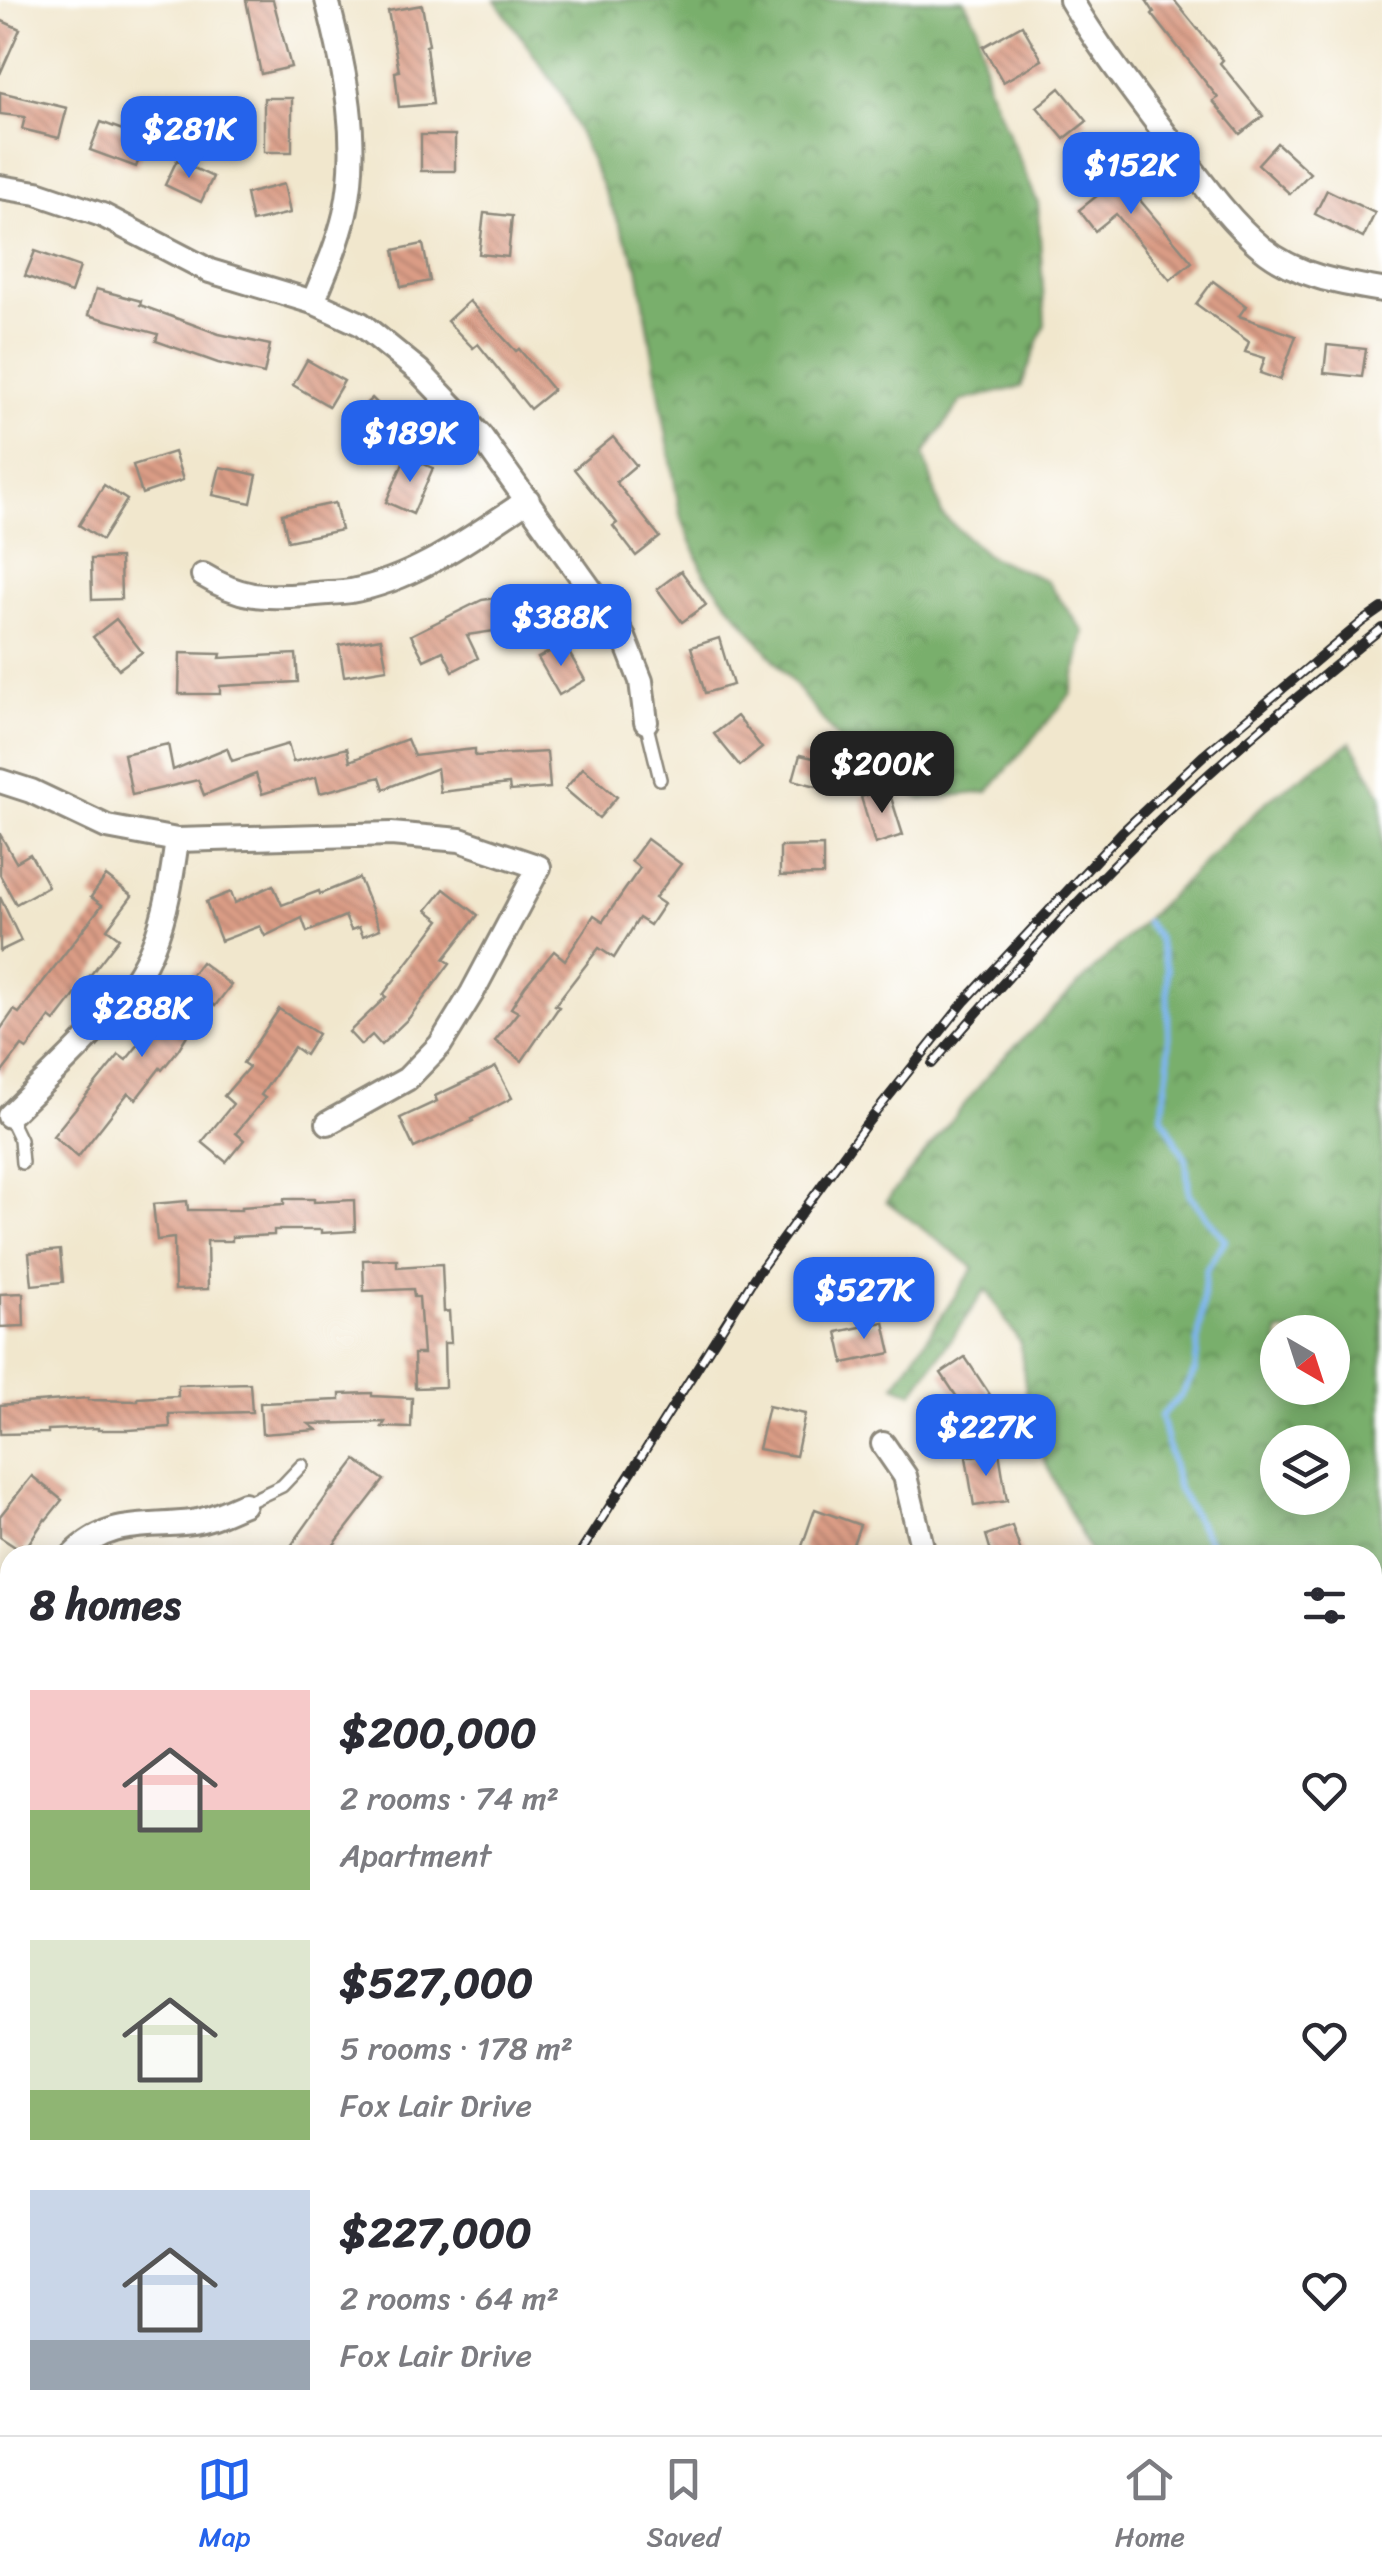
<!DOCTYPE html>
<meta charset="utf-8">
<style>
body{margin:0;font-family:Sriracha,sans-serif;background:#f7f7f7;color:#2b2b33;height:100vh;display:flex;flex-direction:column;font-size:38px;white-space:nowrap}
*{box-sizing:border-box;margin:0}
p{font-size:32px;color:#7c7c81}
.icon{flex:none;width:55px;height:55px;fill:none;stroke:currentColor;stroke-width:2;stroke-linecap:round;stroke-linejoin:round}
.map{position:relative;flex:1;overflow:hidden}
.panel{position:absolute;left:0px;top:1545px;width:1382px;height:890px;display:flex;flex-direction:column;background:#fff;border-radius:30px 30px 0 0;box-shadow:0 5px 25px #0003}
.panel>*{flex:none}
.needle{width:65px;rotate:141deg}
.buttons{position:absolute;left:1260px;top:1315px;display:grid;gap:20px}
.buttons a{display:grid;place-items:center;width:90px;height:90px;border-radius:50%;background:#fff;box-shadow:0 5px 25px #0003;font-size:50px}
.price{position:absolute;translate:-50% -85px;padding:0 22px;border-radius:20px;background:#2563eb;color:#fff;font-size:32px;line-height:65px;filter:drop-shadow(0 2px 5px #0008)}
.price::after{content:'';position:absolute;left:50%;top:60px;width:30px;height:22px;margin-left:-15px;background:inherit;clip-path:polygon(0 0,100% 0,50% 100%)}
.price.active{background:#222;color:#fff}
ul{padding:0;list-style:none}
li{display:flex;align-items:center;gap:30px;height:250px;padding:0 30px}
li span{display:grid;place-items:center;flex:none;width:280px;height:200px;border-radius:0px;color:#555}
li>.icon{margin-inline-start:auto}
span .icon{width:120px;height:120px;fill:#fffc;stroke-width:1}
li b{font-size:42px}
h2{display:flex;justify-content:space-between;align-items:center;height:120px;padding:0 30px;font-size:42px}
.tabs{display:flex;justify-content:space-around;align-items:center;height:140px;border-top:2px solid #e1e1e2;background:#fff;font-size:28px;color:#7c7c81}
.tabs a{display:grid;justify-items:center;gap:5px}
.tabs .active{color:#2563eb}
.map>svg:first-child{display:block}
.forest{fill:url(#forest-crowns);stroke:#526d4c;stroke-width:2.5;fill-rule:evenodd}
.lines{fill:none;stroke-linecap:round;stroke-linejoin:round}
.stream{stroke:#7eb6ee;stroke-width:6}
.building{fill:url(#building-back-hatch)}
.lane-casing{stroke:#8e897c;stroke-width:16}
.street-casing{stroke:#8e897c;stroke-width:28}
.lane{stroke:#fff;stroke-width:11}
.street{stroke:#fff;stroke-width:22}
.rail-casing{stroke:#2b2b2b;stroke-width:10}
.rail{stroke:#fff;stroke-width:6;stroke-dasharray:19;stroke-linecap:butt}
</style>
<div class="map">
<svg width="1382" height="2435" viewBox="0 0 1382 2435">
<defs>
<pattern id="forest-crowns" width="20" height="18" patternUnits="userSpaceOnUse" patternTransform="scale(2.5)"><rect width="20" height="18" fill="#79af6c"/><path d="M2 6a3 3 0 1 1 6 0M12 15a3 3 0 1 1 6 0" fill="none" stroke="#638f59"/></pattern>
<pattern id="building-back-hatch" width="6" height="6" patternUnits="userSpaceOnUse" patternTransform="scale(2.5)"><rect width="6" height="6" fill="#db9d86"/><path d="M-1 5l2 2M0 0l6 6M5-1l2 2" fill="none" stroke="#b2806e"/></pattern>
</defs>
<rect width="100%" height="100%" fill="#fff"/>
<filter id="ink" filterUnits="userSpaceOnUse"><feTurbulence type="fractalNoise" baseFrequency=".01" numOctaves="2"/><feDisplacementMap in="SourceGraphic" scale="20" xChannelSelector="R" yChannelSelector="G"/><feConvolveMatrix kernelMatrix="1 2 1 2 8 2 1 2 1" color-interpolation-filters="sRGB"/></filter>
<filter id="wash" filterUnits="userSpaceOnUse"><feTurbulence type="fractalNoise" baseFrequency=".0048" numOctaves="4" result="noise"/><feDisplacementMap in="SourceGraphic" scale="40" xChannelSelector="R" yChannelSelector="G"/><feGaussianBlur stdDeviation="2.25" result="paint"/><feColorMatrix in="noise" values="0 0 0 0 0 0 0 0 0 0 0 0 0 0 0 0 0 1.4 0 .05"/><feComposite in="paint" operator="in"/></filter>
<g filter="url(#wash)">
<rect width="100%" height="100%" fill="#f1e7cd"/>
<g class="forest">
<path d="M 495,0 L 964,0 L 977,24 L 988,87 L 1038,203 L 1045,324 L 1021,387 L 961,401 L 924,454 L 942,515 L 988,556 L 1046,580 L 1084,632 L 1071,694 L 988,792 L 922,799 L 864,771 L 704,573 L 680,514 L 638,267 L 561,93 Z"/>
<path d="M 1351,742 L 1382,795 L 1382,2011 L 1372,1994 L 1372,1555 L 1091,1555 L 1031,1433 L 1020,1343 L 986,1289 L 913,1393 L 895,1385 L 974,1268 L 886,1201 L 998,1063 L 1269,799 ZM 1278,1332 L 1332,1332 L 1332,1388 L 1278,1388 ZM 1278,1442 L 1332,1442 L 1332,1498 L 1278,1498 Z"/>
</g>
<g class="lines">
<g class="stream">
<path d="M 1146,922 L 1157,937 L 1167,969 L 1169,1065 L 1162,1116 L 1186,1159 L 1189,1194 L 1225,1240 L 1206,1270 L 1195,1371 L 1181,1396 L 1161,1416 L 1178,1489 L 1217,1555"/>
<path d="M 1372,1822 L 1382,1840"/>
</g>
</g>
<g id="blocks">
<g class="building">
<path d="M 246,0 L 273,0 L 291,67 L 261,74 Z"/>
<path d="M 1146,0 L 1174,0 L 1223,60 L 1220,63 L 1263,116 L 1240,134 L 1213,101 L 1218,98 L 1152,14 L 1154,12 Z"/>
<path d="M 422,5 L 429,45 L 426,46 L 433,104 L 399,107 L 395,72 L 399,71 L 388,11 Z"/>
<path d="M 0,20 L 20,29 L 0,74 Z"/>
<path d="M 1022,25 L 1042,60 L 1003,82 L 983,47 Z"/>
<path d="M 1060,88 L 1087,121 L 1064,139 L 1037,107 Z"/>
<path d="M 0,92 L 67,108 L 59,138 L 22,129 L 25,117 L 0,114 Z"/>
<rect x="264" y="98" width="28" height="54"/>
<path d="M 101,122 L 147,139 L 136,167 L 90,150 Z"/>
<rect x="421" y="135" width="34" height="36"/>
<path d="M 1277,143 L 1310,173 L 1290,194 L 1258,164 Z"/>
<path d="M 1102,155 L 1192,262 L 1170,280 L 1116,214 L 1095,231 L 1079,210 L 1098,195 L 1081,172 Z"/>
<path d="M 177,160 L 213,177 L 201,202 L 165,185 Z"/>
<path d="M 284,184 L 290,213 L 252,222 L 246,194 Z"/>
<path d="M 1327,190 L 1375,213 L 1363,238 L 1315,214 Z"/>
<path d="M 484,213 L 512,216 L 508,257 L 479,254 Z"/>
<path d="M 423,244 L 430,281 L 401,287 L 394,250 Z"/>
<path d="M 35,251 L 80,267 L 71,293 L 25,276 Z"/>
<path d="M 1213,281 L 1246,306 L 1239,316 L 1296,336 L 1280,380 L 1260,373 L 1265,358 L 1245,352 L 1249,342 L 1196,304 Z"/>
<path d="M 96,289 L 141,301 L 140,305 L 219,334 L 270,345 L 264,374 L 218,363 L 156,341 L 158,334 L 88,315 Z"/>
<path d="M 469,301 L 516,351 L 519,349 L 553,390 L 530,409 L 478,344 L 473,348 L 447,321 Z"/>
<path d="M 1327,345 L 1366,349 L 1362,377 L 1324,373 Z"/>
<path d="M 307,360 L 344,381 L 329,406 L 293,385 Z"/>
<path d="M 372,398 L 401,427 L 378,451 L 348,421 Z"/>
<path d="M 613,437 L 636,465 L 616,482 L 660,537 L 636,556 L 613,526 L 617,523 L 574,469 Z"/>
<path d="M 174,452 L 183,480 L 142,494 L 133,465 Z"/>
<path d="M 406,456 L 433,468 L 413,514 L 386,502 Z"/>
<path d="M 220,467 L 257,475 L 251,503 L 213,495 Z"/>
<path d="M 104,485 L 127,500 L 102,540 L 79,525 Z"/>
<path d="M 335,503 L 341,530 L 288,541 L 282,514 Z"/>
<path d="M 120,558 L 121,599 L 92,600 L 91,559 Z"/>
<path d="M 681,571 L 706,605 L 682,622 L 657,589 Z"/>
<path d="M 531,593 L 535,625 L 467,635 L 478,658 L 453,671 L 443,651 L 424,660 L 411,635 L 482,600 Z"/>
<path d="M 116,619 L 142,652 L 119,669 L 93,637 Z"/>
<path d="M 381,638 L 387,669 L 344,676 L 339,645 Z"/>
<path d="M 719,638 L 733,685 L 705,693 L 691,647 Z"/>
<path d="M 564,644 L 585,680 L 559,695 L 538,658 Z"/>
<path d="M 180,653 L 221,654 L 220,658 L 296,654 L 298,682 L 220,686 L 220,694 L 179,694 Z"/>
<path d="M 737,716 L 762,748 L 740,766 L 714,734 Z"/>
<path d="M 407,739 L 414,756 L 475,749 L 475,756 L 547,752 L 550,788 L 510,791 L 509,784 L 440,792 L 437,768 L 384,789 L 380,777 L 320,793 L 316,777 L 262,794 L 256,774 L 204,795 L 198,780 L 132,795 L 124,754 L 168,744 L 173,770 L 227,748 L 232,761 L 288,744 L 293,762 L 347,748 L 350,761 Z"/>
<path d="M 800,755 L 840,764 L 832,790 L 793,780 Z"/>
<path d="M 583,768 L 617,797 L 599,818 L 565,789 Z"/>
<path d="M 888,788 L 903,835 L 875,844 L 861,797 Z"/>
<path d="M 0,834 L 16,862 L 30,854 L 48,886 L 16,904 L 0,875 Z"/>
<path d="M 647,839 L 681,864 L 655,898 L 664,904 L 650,925 L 639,918 L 614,958 L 599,948 L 555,1005 L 559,1007 L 522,1061 L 495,1041 L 518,1012 L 511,1008 L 525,986 L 554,951 L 565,960 L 594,915 L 603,921 L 640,868 L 631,861 Z"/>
<path d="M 823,846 L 823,875 L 780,876 L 780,847 Z"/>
<path d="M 106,876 L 132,896 L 107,929 L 119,938 L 55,1021 L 50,1017 L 27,1049 L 22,1046 L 0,1075 L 0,1030 L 14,1010 L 19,1013 L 102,905 L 91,897 Z"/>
<path d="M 359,878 L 380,929 L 363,936 L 359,927 L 351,930 L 345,916 L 307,932 L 302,918 L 265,936 L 260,926 L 221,941 L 206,902 L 231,892 L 235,903 L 273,885 L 282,905 L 319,891 L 320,894 Z"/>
<path d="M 444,889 L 478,915 L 444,959 L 450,963 L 409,1018 L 381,1045 L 372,1035 L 361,1045 L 349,1032 L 386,997 L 383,995 L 440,920 L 427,910 Z"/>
<path d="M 0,897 L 21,941 L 0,951 Z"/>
<path d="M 201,962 L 231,985 L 215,1006 L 208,1001 L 178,1050 L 162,1070 L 160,1068 L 136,1099 L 128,1093 L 78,1157 L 53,1136 L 119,1055 L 126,1060 L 161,1017 L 173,996 L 175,997 Z"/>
<path d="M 279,1009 L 318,1034 L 305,1055 L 294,1047 L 261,1095 L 265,1098 L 236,1133 L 244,1140 L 226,1162 L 202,1142 L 233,1104 L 224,1096 L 249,1067 L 243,1063 Z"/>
<path d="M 496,1067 L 512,1098 L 472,1119 L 473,1121 L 414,1148 L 400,1118 L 437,1101 L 435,1096 Z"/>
<path d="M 284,1199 L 314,1199 L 314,1202 L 354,1200 L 355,1231 L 321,1233 L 321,1230 L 274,1230 L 274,1235 L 232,1237 L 232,1241 L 207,1241 L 208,1289 L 175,1290 L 174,1238 L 157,1240 L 153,1204 L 187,1201 L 188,1210 L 241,1210 L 241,1207 L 284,1204 Z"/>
<path d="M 60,1250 L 63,1282 L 32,1285 L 29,1253 Z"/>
<path d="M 397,1259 L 397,1267 L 442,1264 L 444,1312 L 449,1311 L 451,1343 L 444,1343 L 445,1387 L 415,1388 L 414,1354 L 423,1354 L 419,1297 L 414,1297 L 413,1289 L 364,1291 L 363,1260 Z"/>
<path d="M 23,1293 L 24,1326 L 0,1327 L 0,1294 Z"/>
<path d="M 884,1322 L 891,1353 L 844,1363 L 837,1332 Z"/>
<path d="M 965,1357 L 1000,1410 L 976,1426 L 941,1373 Z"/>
<path d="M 250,1383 L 252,1412 L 169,1414 L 170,1427 L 129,1430 L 98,1430 L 98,1428 L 48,1430 L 48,1433 L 0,1434 L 0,1405 L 88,1398 L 88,1400 L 138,1401 L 138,1398 L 178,1396 L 178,1385 Z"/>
<path d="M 372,1393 L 372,1396 L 412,1398 L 411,1428 L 382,1427 L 385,1422 L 309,1424 L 317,1430 L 262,1434 L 260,1403 L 340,1400 L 340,1394 Z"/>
<path d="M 768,1406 L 805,1414 L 796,1456 L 758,1449 Z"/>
<path d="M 999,1452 L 1007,1501 L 974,1506 L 966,1457 Z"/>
<path d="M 356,1460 L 384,1480 L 326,1555 L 304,1555 L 291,1546 L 333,1487 L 333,1490 Z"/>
<path d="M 32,1476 L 62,1500 L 46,1520 L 45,1519 L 23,1552 L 0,1537 L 0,1516 Z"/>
<path d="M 815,1509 L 860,1525 L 849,1555 L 816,1555 L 801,1549 Z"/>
<path d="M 1012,1526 L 1022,1555 L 992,1555 L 986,1535 Z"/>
</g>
</g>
</g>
<g filter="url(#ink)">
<use href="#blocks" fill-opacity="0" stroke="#8e897c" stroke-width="2.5"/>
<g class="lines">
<defs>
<g id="lane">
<path d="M 646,722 L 660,779"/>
<path d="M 8,1115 L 20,1140 L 22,1163"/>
<path d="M 244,1504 L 282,1486 L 302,1465"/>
</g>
<g id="street">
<path d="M 1071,0 C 1101,51 1137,96 1172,143 C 1200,179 1226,218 1261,247 C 1296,276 1339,283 1382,290"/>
<path d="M 0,187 L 37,193 L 102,215 L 210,271 L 313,302 L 361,324 L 419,371 L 480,435 L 623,635 L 641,681 L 646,722"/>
<path d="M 313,302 C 325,273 338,244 345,214 C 361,143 345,69 327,0"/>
<path d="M 203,575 C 241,598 262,598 306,595 C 321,593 337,593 351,591 C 417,579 473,536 528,500"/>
<path d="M 0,781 L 31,791 L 107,827 L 177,840 L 391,834 L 460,840 L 539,867 L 472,993 L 440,1045 L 407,1079 L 328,1123"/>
<path d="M 9,1116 C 56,1068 129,1008 153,946 C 167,912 172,876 177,840"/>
<path d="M 883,1444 L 905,1476 L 924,1555"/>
<path d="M 73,1555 C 109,1518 146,1528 192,1522 C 210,1520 227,1511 244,1504"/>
<path d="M 0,1619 L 10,1617"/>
<path d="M 354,2425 L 355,2435"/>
<path d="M 1188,2425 L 1241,2435"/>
<path d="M 1039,2435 L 1044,2425"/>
</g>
</defs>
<use href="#lane" class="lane-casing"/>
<use href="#street" class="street-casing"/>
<use href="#lane" class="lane"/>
<use href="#street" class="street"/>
<defs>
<g id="rail">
<path d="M 932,1064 C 1014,970 1097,877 1189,792 C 1251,735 1316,681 1382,628"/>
<path d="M 579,1555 L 754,1278 L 865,1126 L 965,1001 L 1122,832 L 1204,755 L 1362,622 L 1382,608"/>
<path d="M 27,2435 L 33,2425"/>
<path d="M 45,2435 L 51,2425"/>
</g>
</defs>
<use href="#rail" class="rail-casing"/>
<use href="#rail" class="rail"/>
</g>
</g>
</svg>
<div class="buttons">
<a><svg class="needle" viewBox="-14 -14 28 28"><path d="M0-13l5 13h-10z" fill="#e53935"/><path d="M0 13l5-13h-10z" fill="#7c7c81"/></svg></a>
<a><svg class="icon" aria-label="layers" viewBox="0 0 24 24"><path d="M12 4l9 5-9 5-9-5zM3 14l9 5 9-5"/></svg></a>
</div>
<b class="price" style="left:189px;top:181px">$281K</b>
<b class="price" style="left:1131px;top:217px">$152K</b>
<b class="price" style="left:410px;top:485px">$189K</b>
<b class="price" style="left:561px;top:669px">$388K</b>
<b class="price active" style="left:882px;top:816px">$200K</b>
<b class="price" style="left:142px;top:1060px">$288K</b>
<b class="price" style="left:864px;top:1342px">$527K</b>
<b class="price" style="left:986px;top:1479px">$227K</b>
<section class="panel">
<h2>8 homes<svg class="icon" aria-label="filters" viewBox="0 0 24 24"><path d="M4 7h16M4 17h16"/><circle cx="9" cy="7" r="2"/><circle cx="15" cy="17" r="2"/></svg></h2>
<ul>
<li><span style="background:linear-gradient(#f6c9c9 60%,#8fb573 0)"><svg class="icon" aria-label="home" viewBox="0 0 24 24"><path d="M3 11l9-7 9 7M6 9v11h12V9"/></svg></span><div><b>$200,000</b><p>2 rooms · 74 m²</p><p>Apartment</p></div><svg class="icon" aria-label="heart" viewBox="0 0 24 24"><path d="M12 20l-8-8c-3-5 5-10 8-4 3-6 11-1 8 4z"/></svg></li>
<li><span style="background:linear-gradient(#dfe7d0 75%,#8fb573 0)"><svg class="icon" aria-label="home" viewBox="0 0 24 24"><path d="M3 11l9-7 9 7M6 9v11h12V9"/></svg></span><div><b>$527,000</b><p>5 rooms · 178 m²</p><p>Fox Lair Drive</p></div><svg class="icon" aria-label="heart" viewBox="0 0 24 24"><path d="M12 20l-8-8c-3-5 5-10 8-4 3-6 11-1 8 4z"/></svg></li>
<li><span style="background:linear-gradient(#c9d6e8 75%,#9aa5b1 0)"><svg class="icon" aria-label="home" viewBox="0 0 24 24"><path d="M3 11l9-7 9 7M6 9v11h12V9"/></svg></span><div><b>$227,000</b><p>2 rooms · 64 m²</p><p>Fox Lair Drive</p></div><svg class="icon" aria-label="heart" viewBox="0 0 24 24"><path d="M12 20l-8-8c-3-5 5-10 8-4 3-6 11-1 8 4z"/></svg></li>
</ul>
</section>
</div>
<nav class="tabs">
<a class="active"><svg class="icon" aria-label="map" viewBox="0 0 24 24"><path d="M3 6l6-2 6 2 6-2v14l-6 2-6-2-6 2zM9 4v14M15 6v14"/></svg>Map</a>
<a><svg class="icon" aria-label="saved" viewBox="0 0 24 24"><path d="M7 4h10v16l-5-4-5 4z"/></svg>Saved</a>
<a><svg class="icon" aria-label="home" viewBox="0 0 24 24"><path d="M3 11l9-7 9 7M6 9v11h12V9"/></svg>Home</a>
</nav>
